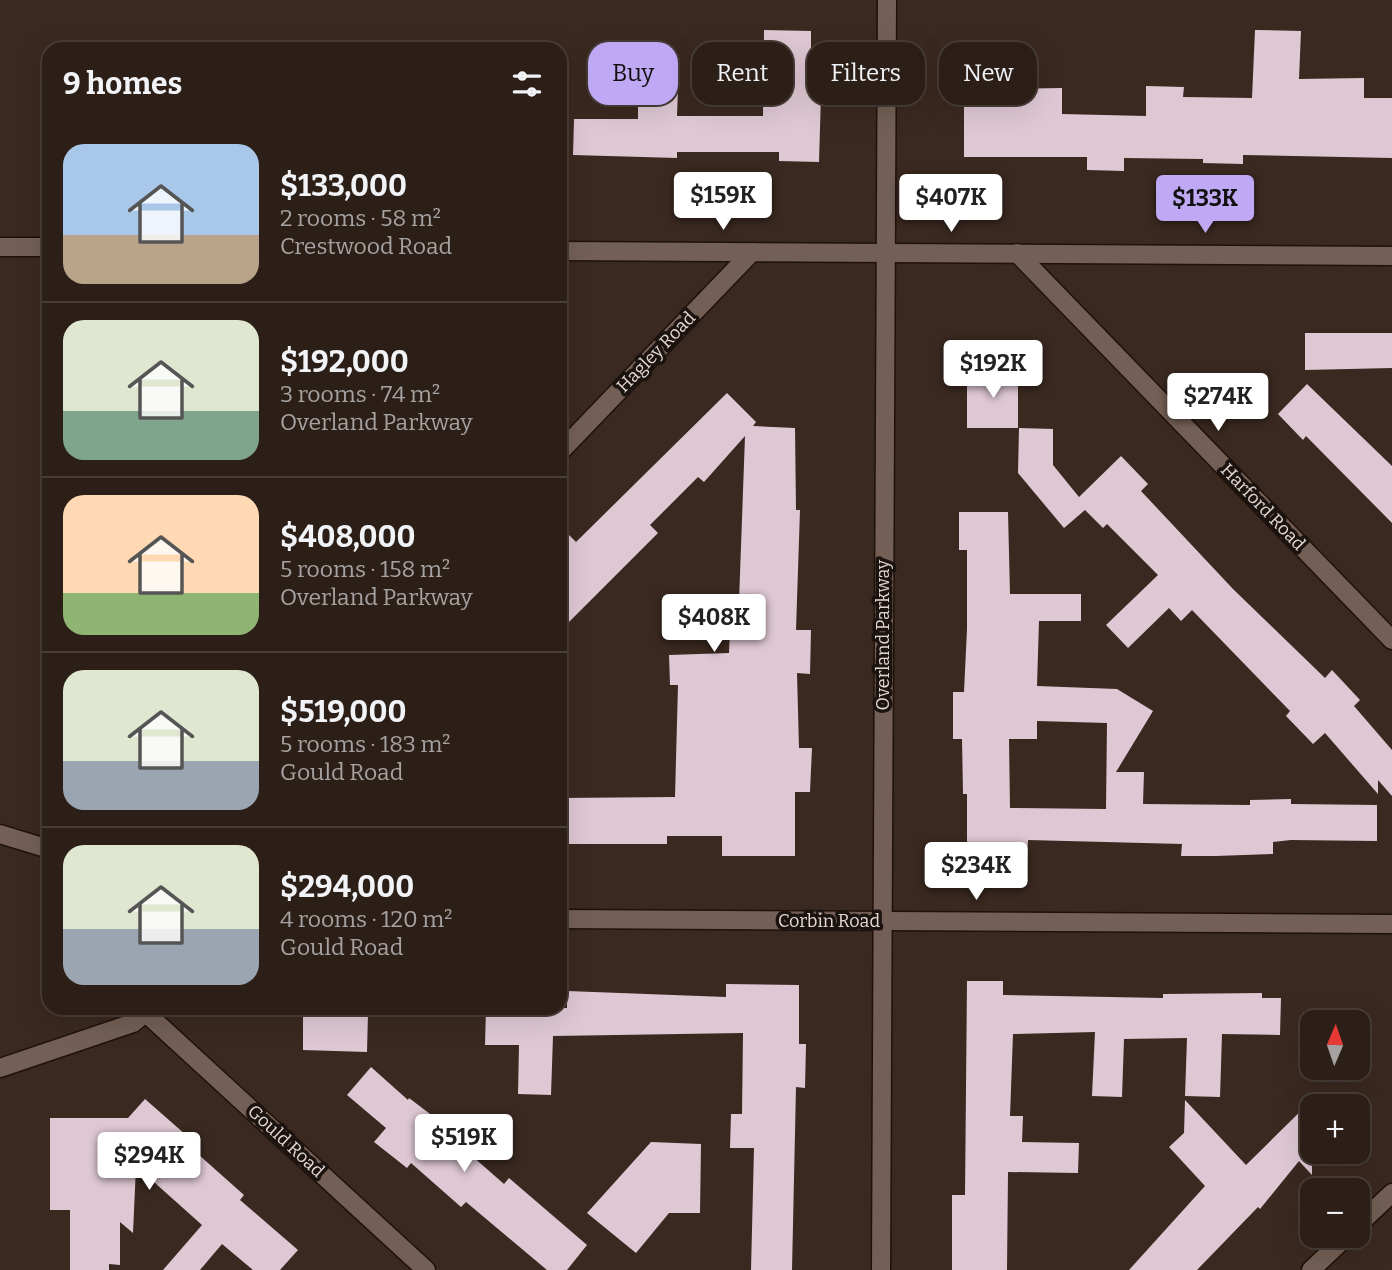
<!DOCTYPE html>
<meta charset="utf-8">
<style>
body{margin:0;font-family:Bitter,serif;background:#342721;color:#f1f3f6;height:100vh;display:flex;flex-direction:column;font-size:26px;white-space:nowrap}
*{box-sizing:border-box;margin:0}
p{font-size:23px;color:#a6a2a2}
.icon{flex:none;width:38px;height:38px;fill:none;stroke:currentColor;stroke-width:2;stroke-linecap:round;stroke-linejoin:round}
.map{position:relative;flex:1;overflow:hidden}
.panel{position:absolute;left:42px;top:42px;width:525px;height:973px;display:flex;flex-direction:column;background:#2c1f18;border-radius:21px;box-shadow:0 7px 28px #0002,0 0 0 2px #483d37}
.panel>*{flex:none}
.banner{position:absolute;left:588px;top:42px;width:665px;height:63px;display:flex;gap:14px}
.needle{width:46px;rotate:2deg}
.fabs{position:absolute;left:1300px;top:1010px;display:grid;gap:14px}
.fabs a{display:grid;place-items:center;width:70px;height:70px;border-radius:14px;background:#2c1f18;box-shadow:0 7px 28px #0002,0 0 0 2px #483d37;font-size:35px}
.price{position:absolute;translate:-50% -60px;padding:0 16px;border-radius:7px;background:#fff;color:#222;font-size:23px;line-height:46px;filter:drop-shadow(0 2px 4px #0008)}
.price::after{content:'';position:absolute;left:50%;top:42px;width:21px;height:16px;margin-left:-10px;background:inherit;clip-path:polygon(0 0,100% 0,50% 100%)}
.price.active{background:#bfa8f4;color:#111}
ul{padding:0;list-style:none}
li{display:flex;align-items:center;gap:21px;height:175px;padding:0 21px}
li+li{border-top:2px solid #483d37}
li span{display:grid;place-items:center;flex:none;width:196px;height:140px;border-radius:21px;color:#555}
li>.icon{margin-inline-start:auto}
span .icon{width:84px;height:84px;fill:#fffc;stroke-width:1}
li b{font-size:30px}
h2{display:flex;justify-content:space-between;align-items:center;height:84px;padding:0 21px;font-size:30px}
.tag{padding:0 24px;border-radius:21px;background:#2c1f18;box-shadow:0 7px 28px #0002,0 0 0 2px #483d37;font-size:24px;line-height:63px}
.tag.active{background:#bfa8f4;color:#111}
.map>svg:first-child{display:block}
.building{fill:#dfc8d4;fill-rule:evenodd}
.lines{fill:none;stroke-linecap:round;stroke-linejoin:round}
.minor-casing{stroke:#201109;stroke-width:21}
.minor{stroke:#735f55;stroke-width:18}
.labels{text-anchor:middle;stroke-width:7;stroke-linejoin:round;paint-order:stroke}
.street-label{font-size:18px;fill:#e3d7d2;stroke:#1b130f}
</style>
<div class="map">
<svg width="1392" height="1270" viewBox="0 0 1392 1270">
<rect width="100%" height="100%" fill="#3a2920"/>
<g class="building">
<path d="M 764,30 L 811,31 L 811,93 L 821,94 L 819,162 L 779,161 L 779,152 L 677,152 L 677,158 L 573,155 L 574,119 L 638,119 L 638,90 L 678,90 L 677,116 L 763,116 Z"/>
<path d="M 1255,30 L 1301,31 L 1299,79 L 1364,78 L 1364,98 L 1392,98 L 1392,158 L 1243,155 L 1243,164 L 1203,163 L 1203,159 L 1124,158 L 1124,171 L 1087,170 L 1087,157 L 964,157 L 964,77 L 1002,77 L 1002,89 L 1062,88 L 1062,114 L 1146,116 L 1146,86 L 1184,87 L 1183,97 L 1252,98 Z"/>
<path d="M 1305,333 L 1392,333 L 1392,368 L 1305,370 Z"/>
<path d="M 1018,372 L 1018,428 L 967,428 L 967,373 Z"/>
<path d="M 1307,384 L 1392,466 L 1392,523 L 1306,436 L 1303,440 L 1278,414 Z"/>
<path d="M 727,393 L 756,422 L 753,426 L 795,428 L 796,510 L 800,510 L 796,630 L 811,630 L 810,674 L 797,673 L 799,748 L 812,748 L 810,792 L 795,792 L 795,856 L 722,856 L 722,836 L 667,836 L 667,844 L 567,844 L 567,841 L 560,841 L 560,798 L 675,797 L 678,685 L 670,685 L 669,655 L 729,653 L 730,629 L 738,629 L 745,436 L 704,482 L 698,477 L 650,525 L 658,533 L 560,631 L 560,526 L 576,542 Z"/>
<path d="M 1019,428 L 1053,429 L 1053,465 L 1079,497 L 1121,456 L 1148,484 L 1141,491 L 1233,589 L 1325,678 L 1332,670 L 1360,700 L 1354,706 L 1392,750 L 1392,796 L 1378,780 L 1378,794 L 1325,733 L 1313,744 L 1286,716 L 1290,711 L 1192,610 L 1181,621 L 1169,608 L 1128,648 L 1106,625 L 1158,575 L 1107,524 L 1103,528 L 1085,510 L 1064,528 L 1018,473 Z"/>
<path d="M 959,512 L 1008,512 L 1010,594 L 1081,594 L 1081,621 L 1039,621 L 1037,686 L 1117,689 L 1153,711 L 1116,772 L 1144,772 L 1143,804 L 1250,805 L 1250,800 L 1291,799 L 1291,804 L 1377,805 L 1377,841 L 1291,840 L 1273,842 L 1273,854 L 1216,856 L 1181,856 L 1182,844 L 1028,840 L 1027,863 L 967,863 L 967,794 L 963,794 L 962,739 L 953,739 L 953,692 L 964,692 L 967,629 L 967,550 L 959,550 ZM 1037,721 L 1107,723 L 1106,809 L 1010,808 L 1009,739 L 1037,739 Z"/>
<path d="M 967,981 L 1003,981 L 1003,995 L 1163,998 L 1163,994 L 1262,993 L 1262,998 L 1281,998 L 1280,1035 L 1222,1034 L 1220,1097 L 1185,1096 L 1187,1038 L 1124,1039 L 1122,1097 L 1092,1096 L 1095,1032 L 1013,1034 L 1010,1116 L 1023,1116 L 1022,1142 L 1079,1143 L 1078,1173 L 1008,1172 L 1007,1270 L 952,1270 L 952,1195 L 965,1195 Z"/>
<path d="M 726,984 L 799,985 L 799,1044 L 806,1044 L 805,1088 L 796,1087 L 792,1270 L 751,1270 L 754,1148 L 730,1148 L 731,1114 L 742,1114 L 743,1033 L 553,1036 L 551,1095 L 518,1094 L 519,1045 L 485,1045 L 486,1008 L 567,1008 L 567,991 L 726,997 Z"/>
<path d="M 303,1008 L 354,1008 L 353,1015 L 368,1014 L 367,1052 L 303,1050 Z"/>
<path d="M 371,1067 L 408,1100 L 409,1098 L 442,1123 L 439,1127 L 504,1184 L 509,1178 L 587,1245 L 567,1270 L 547,1270 L 466,1202 L 461,1207 L 411,1163 L 407,1168 L 374,1142 L 386,1128 L 347,1095 Z"/>
<path d="M 145,1099 L 194,1142 L 190,1147 L 244,1195 L 240,1200 L 298,1250 L 280,1270 L 253,1270 L 222,1244 L 200,1270 L 163,1270 L 202,1225 L 136,1166 L 133,1233 L 120,1222 L 120,1265 L 109,1264 L 109,1270 L 70,1270 L 70,1210 L 50,1210 L 50,1118 L 128,1118 Z"/>
<path d="M 1185,1100 L 1246,1165 L 1312,1100 L 1312,1175 L 1299,1161 L 1260,1209 L 1258,1207 L 1197,1270 L 1129,1270 L 1205,1186 L 1169,1147 L 1184,1133 Z"/>
<path d="M 651,1142 L 701,1144 L 700,1213 L 669,1213 L 636,1253 L 587,1213 Z"/>
</g>
<g class="lines">
<defs>
<g id="minor">
<path d="M 0,247 L 49,247"/>
<path d="M 560,251 L 1392,256"/>
<path d="M 1017,253 L 1392,640"/>
<path d="M 560,452 L 752,252"/>
<path d="M 0,834 L 49,849"/>
<path d="M 560,919 L 1392,924"/>
<path d="M 146,1013 L 426,1270"/>
<path d="M 0,1068 L 133,1023 L 151,1008"/>
<path d="M 1358,1225 L 1392,1193"/>
<path d="M 881,1270 L 887,0"/>
<path d="M 1311,1270 L 1347,1236"/>
</g>
</defs>
<use href="#minor" class="minor-casing"/>
<use href="#minor" class="minor"/>
</g>
<g class="labels">
<g class="street-label">
<text transform="translate(656 352) rotate(-46)" y="6">Hagley Road</text>
<text transform="translate(1263 507) rotate(46)" y="6">Harford Road</text>
<text transform="translate(883 635) rotate(-90)" y="6">Overland Parkway</text>
<text x="829" y="927">Corbin Road</text>
<text transform="translate(286 1141) rotate(43)" y="6">Gould Road</text>
</g>
</g>
</svg>
<div class="fabs">
<a><svg class="needle" viewBox="-14 -14 28 28"><path d="M0-13l5 13h-10z" fill="#e53935"/><path d="M0 13l5-13h-10z" fill="#a6a2a2"/></svg></a>
<a>+</a>
<a>−</a>
</div>
<b class="price" style="left:723px;top:232px">$159K</b>
<b class="price" style="left:951px;top:234px">$407K</b>
<b class="price active" style="left:1205px;top:235px">$133K</b>
<b class="price" style="left:993px;top:400px">$192K</b>
<b class="price" style="left:1218px;top:433px">$274K</b>
<b class="price" style="left:714px;top:654px">$408K</b>
<b class="price" style="left:976px;top:902px">$234K</b>
<b class="price" style="left:464px;top:1174px">$519K</b>
<b class="price" style="left:149px;top:1192px">$294K</b>
<div class="banner">
<a class="tag active">Buy</a>
<a class="tag">Rent</a>
<a class="tag">Filters</a>
<a class="tag">New</a>
</div>
<section class="panel">
<h2>9 homes<svg class="icon" aria-label="filters" viewBox="0 0 24 24"><path d="M4 7h16M4 17h16"/><circle cx="9" cy="7" r="2"/><circle cx="15" cy="17" r="2"/></svg></h2>
<ul>
<li><span style="background:linear-gradient(#a9c7e8 65%,#b9a48a 0)"><svg class="icon" aria-label="home" viewBox="0 0 24 24"><path d="M3 11l9-7 9 7M6 9v11h12V9"/></svg></span><div><b>$133,000</b><p>2 rooms · 58 m²</p><p>Crestwood Road</p></div></li>
<li><span style="background:linear-gradient(#dfe7d0 65%,#7fa58c 0)"><svg class="icon" aria-label="home" viewBox="0 0 24 24"><path d="M3 11l9-7 9 7M6 9v11h12V9"/></svg></span><div><b>$192,000</b><p>3 rooms · 74 m²</p><p>Overland Parkway</p></div></li>
<li><span style="background:linear-gradient(#ffd9b3 70%,#8fb573 0)"><svg class="icon" aria-label="home" viewBox="0 0 24 24"><path d="M3 11l9-7 9 7M6 9v11h12V9"/></svg></span><div><b>$408,000</b><p>5 rooms · 158 m²</p><p>Overland Parkway</p></div></li>
<li><span style="background:linear-gradient(#dfe7d0 65%,#9aa5b1 0)"><svg class="icon" aria-label="home" viewBox="0 0 24 24"><path d="M3 11l9-7 9 7M6 9v11h12V9"/></svg></span><div><b>$519,000</b><p>5 rooms · 183 m²</p><p>Gould Road</p></div></li>
<li><span style="background:linear-gradient(#dfe7d0 60%,#9aa5b1 0)"><svg class="icon" aria-label="home" viewBox="0 0 24 24"><path d="M3 11l9-7 9 7M6 9v11h12V9"/></svg></span><div><b>$294,000</b><p>4 rooms · 120 m²</p><p>Gould Road</p></div></li>
</ul>
</section>
</div>
